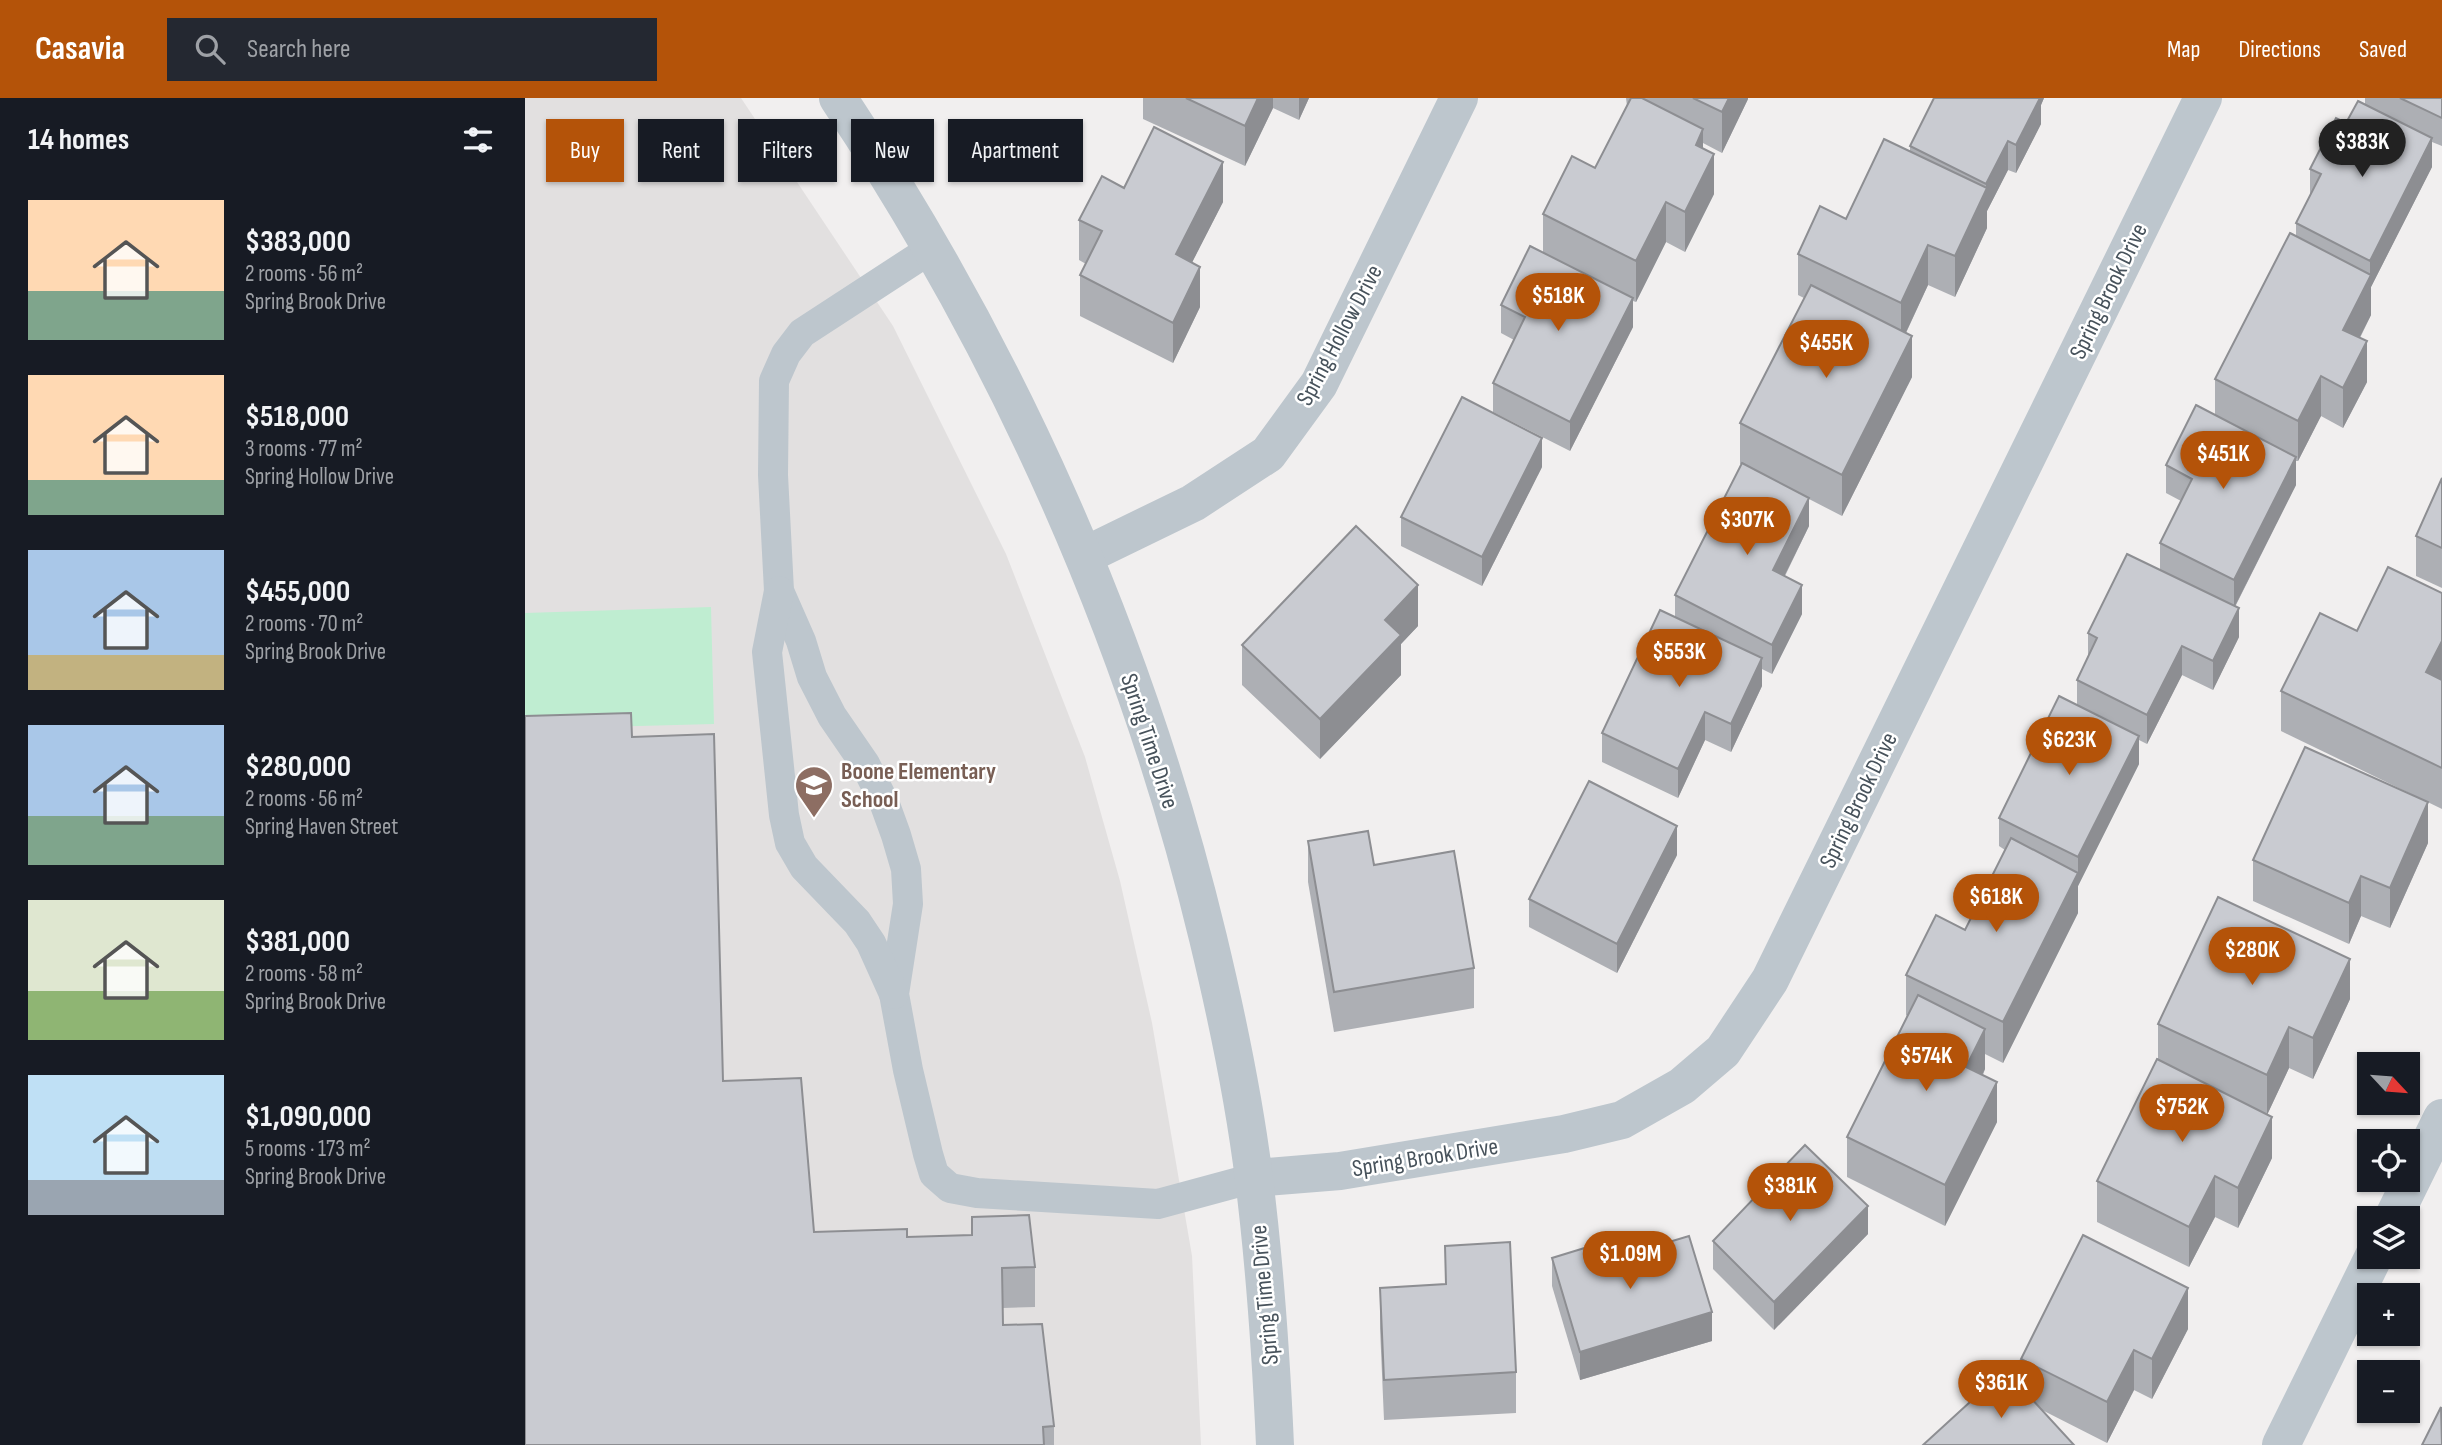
<!DOCTYPE html>
<meta charset="utf-8">
<style>
body{margin:0;font-family:"Sofia Sans Condensed",sans-serif;background:#242831;color:#f1f3f6;height:100vh;display:flex;flex-direction:column;font-size:26px;white-space:nowrap}
*{box-sizing:border-box;margin:0}
p{font-size:23px;color:#9ea1a6}
.icon{flex:none;width:38px;height:38px;fill:none;stroke:currentColor;stroke-width:2;stroke-linecap:round;stroke-linejoin:round}
.map{position:relative;flex:1;overflow:hidden}
.details{display:flex;flex-direction:column;background:#171b24;width:525px}
.details>*{flex:none}
.guide{position:absolute;left:21px;top:21px;width:665px;height:63px;display:flex;gap:14px}
.needle{width:46px;rotate:116deg}
.controls{position:absolute;left:1832px;top:954px;display:grid;gap:14px}
.controls a{display:grid;place-items:center;width:63px;height:63px;border-radius:0px;background:#171b24;box-shadow:0 2px 5px #0004;font-size:35px}
.price{position:absolute;translate:-50% -60px;padding:0 16px;border-radius:24px;background:#b45309;color:#fff;font-size:23px;line-height:46px;filter:drop-shadow(0 2px 4px #0008)}
.price::after{content:'';position:absolute;left:50%;top:42px;width:21px;height:16px;margin-left:-10px;background:inherit;clip-path:polygon(0 0,100% 0,50% 100%)}
.price.on{background:#222;color:#fff}
ul{padding:0;list-style:none}
li{display:flex;align-items:center;gap:21px;height:175px;padding:0 28px}
li span{display:grid;place-items:center;flex:none;width:196px;height:140px;border-radius:0px;color:#555}
li>.icon{margin-inline-start:auto}
span .icon{width:84px;height:84px;fill:#fffc;stroke-width:1}
li b{font-size:30px}
h2{display:flex;justify-content:space-between;align-items:center;height:84px;padding:0 28px;font-size:30px}
.tag{padding:0 24px;border-radius:0px;background:#171b24;box-shadow:0 2px 5px #0004;font-size:24px;line-height:63px}
.tag.on{background:#b45309;color:#fff}
header{display:flex;align-items:center;gap:42px;box-sizing:border-box;height:98px;padding:0 35px;background:#b45309;color:#fff}
header strong{font-size:33px}
nav{display:flex;gap:38px;margin-inline-start:auto;font-size:24px}
.search{width:490px;height:63px;background:#242831;display:flex;align-items:center;gap:18px;box-sizing:border-box;padding:0 24px;border-radius:0px;color:#9ea1a6;font-size:26px}
main{display:flex;flex:1;min-height:0}
.map>svg:first-child{display:block}
.education{fill:#e2e0e0}
.green{fill:#bfedd1}
.lines{fill:none;stroke-linecap:round;stroke-linejoin:round}
.service{stroke:#bdc6cd;stroke-width:30}
.minor{stroke:#bdc6cd;stroke-width:38}
.tertiary{stroke:#bdc6cd;stroke-width:38}
.wall{fill:#adafb4}
.shaded-wall{fill:#8d8e92}
.building{fill:#c9cbd1;stroke:#8d8e92;stroke-width:2}
.labels{text-anchor:middle;stroke-width:5;stroke-linejoin:round;paint-order:stroke}
.street-label{font-size:24px;fill:#47525b;stroke:#fff}
.education-label{font-size:24px;font-weight:bold;fill:#785e54;stroke:#fff;text-anchor:start}
</style>
<header>
<strong>Casavia</strong>
<div class="search"><svg class="icon" aria-label="search" viewBox="0 0 24 24"><circle cx="10" cy="10" r="6"/><path d="M15 15l6 6"/></svg>Search here</div>
<nav><a>Map</a><a>Directions</a><a>Saved</a></nav>
</header>
<main>
<section class="details">
<h2>14 homes<svg class="icon" aria-label="filters" viewBox="0 0 24 24"><path d="M4 7h16M4 17h16"/><circle cx="9" cy="7" r="2"/><circle cx="15" cy="17" r="2"/></svg></h2>
<ul>
<li><span style="background:linear-gradient(#ffd9b3 65%,#7fa58c 0)"><svg class="icon" aria-label="home" viewBox="0 0 24 24"><path d="M3 11l9-7 9 7M6 9v11h12V9"/></svg></span><div><b>$383,000</b><p>2 rooms · 56 m²</p><p>Spring Brook Drive</p></div></li>
<li><span style="background:linear-gradient(#ffd9b3 75%,#7fa58c 0)"><svg class="icon" aria-label="home" viewBox="0 0 24 24"><path d="M3 11l9-7 9 7M6 9v11h12V9"/></svg></span><div><b>$518,000</b><p>3 rooms · 77 m²</p><p>Spring Hollow Drive</p></div></li>
<li><span style="background:linear-gradient(#a9c7e8 75%,#c2b280 0)"><svg class="icon" aria-label="home" viewBox="0 0 24 24"><path d="M3 11l9-7 9 7M6 9v11h12V9"/></svg></span><div><b>$455,000</b><p>2 rooms · 70 m²</p><p>Spring Brook Drive</p></div></li>
<li><span style="background:linear-gradient(#a9c7e8 65%,#7fa58c 0)"><svg class="icon" aria-label="home" viewBox="0 0 24 24"><path d="M3 11l9-7 9 7M6 9v11h12V9"/></svg></span><div><b>$280,000</b><p>2 rooms · 56 m²</p><p>Spring Haven Street</p></div></li>
<li><span style="background:linear-gradient(#dfe7d0 65%,#8fb573 0)"><svg class="icon" aria-label="home" viewBox="0 0 24 24"><path d="M3 11l9-7 9 7M6 9v11h12V9"/></svg></span><div><b>$381,000</b><p>2 rooms · 58 m²</p><p>Spring Brook Drive</p></div></li>
<li><span style="background:linear-gradient(#bfe0f5 75%,#9aa5b1 0)"><svg class="icon" aria-label="home" viewBox="0 0 24 24"><path d="M3 11l9-7 9 7M6 9v11h12V9"/></svg></span><div><b>$1,090,000</b><p>5 rooms · 173 m²</p><p>Spring Brook Drive</p></div></li>
</ul>
</section>
<div class="map">
<svg width="1917" height="1347" viewBox="0 0 1917 1347">
<rect width="100%" height="100%" fill="#f1efef"/>
<path class="education" d="M 0,0 L 216,0 L 368,228 L 481,456 L 560,659 L 595,783 L 627,925 L 667,1158 L 676,1347 L 0,1347 Z"/>
<path class="green" d="M 186,509 L 189,626 L 0,631 L 0,515 Z"/>
<g class="lines">
<g class="service">
<path d="M 406,151 L 277,235 L 261,256 L 249,283 L 248,377 L 254,493 L 276,543 L 287,579 L 307,618 L 340,666 L 359,704 L 371,737 L 381,771 L 383,806 L 369,896 L 383,972 L 403,1056 L 409,1076 L 425,1090 L 452,1095 L 633,1106 L 729,1080"/>
<path d="M 254,493 L 242,554 L 259,717 L 265,745 L 279,769 L 332,824 L 346,845 L 369,896"/>
</g>
<g class="minor">
<path d="M 559,458 L 668,405 L 743,356 L 794,286 L 934,0"/>
<path d="M 729,1080 L 815,1073 L 1039,1036 L 1097,1022 L 1157,988 L 1198,953 L 1245,882 L 1678,0"/>
<path d="M 1868,1120 L 1917,1020"/>
<path d="M 1756,1347 L 1849,1158"/>
</g>
<path class="tertiary" d="M 313,0 C 484,256 611,541 683,840 C 702,919 719,1000 729,1081 C 740,1169 746,1258 750,1347"/>
</g>
<g class="wall">
<path d="M 618,0 L 784,0 L 774,22 L 748,10 L 720,68 L 618,21 Z"/>
<path d="M 1101,0 L 1223,0 L 1223,1 L 1197,55 L 1178,45 L 1178,50 L 1189,96 L 1160,154 L 1141,144 L 1111,204 L 1108,203 L 1108,229 L 1045,353 L 968,314 L 968,285 L 989,242 L 976,235 L 976,207 L 1018,155 L 1018,116 L 1070,70 L 1102,8 Z"/>
<path d="M 1409,0 L 1519,0 L 1516,7 L 1516,26 L 1491,75 L 1483,72 L 1462,113 L 1462,130 L 1430,199 L 1403,187 L 1381,235 L 1387,279 L 1317,418 L 1284,401 L 1284,428 L 1260,478 L 1277,516 L 1247,576 L 1237,571 L 1237,588 L 1206,654 L 1180,642 L 1153,700 L 1077,664 L 1077,635 L 1150,519 L 1150,497 L 1217,366 L 1215,366 L 1215,325 L 1279,200 L 1273,197 L 1273,156 L 1321,121 L 1385,54 L 1385,48 Z"/>
<path d="M 1840,0 L 1917,0 L 1917,48 L 1907,44 L 1907,69 L 1846,189 L 1846,217 L 1835,240 L 1842,284 L 1818,330 L 1796,318 L 1773,363 L 1771,363 L 1771,387 L 1710,509 L 1714,539 L 1688,592 L 1657,577 L 1622,646 L 1614,642 L 1614,666 L 1553,788 L 1553,815 L 1478,965 L 1460,956 L 1460,971 L 1458,977 L 1472,1024 L 1420,1128 L 1322,1079 L 1322,1039 L 1382,918 L 1381,917 L 1381,877 L 1440,832 L 1480,752 L 1474,748 L 1474,720 L 1552,606 L 1552,582 L 1563,559 L 1563,535 L 1635,472 L 1635,445 L 1656,403 L 1641,395 L 1641,367 L 1690,317 L 1690,281 L 1771,138 L 1771,125 L 1785,97 L 1785,71 L 1821,25 L 1840,7 Z"/>
<path d="M 599,90 L 698,104 L 667,164 L 675,209 L 648,265 L 555,218 L 555,177 L 561,166 L 554,162 L 554,122 Z"/>
<path d="M 1017,369 L 957,488 L 876,448 L 876,419 Z"/>
<path d="M 1917,380 L 1917,490 L 1891,478 L 1891,438 Z"/>
<path d="M 1917,495 L 1917,711 L 1756,633 L 1756,593 L 1832,533 Z"/>
<path d="M 893,528 L 876,546 L 876,577 L 795,661 L 717,587 L 717,547 Z"/>
<path d="M 107,639 L 198,983 L 289,1134 L 382,1139 L 510,1169 L 510,1209 L 478,1210 L 478,1227 L 529,1328 L 529,1347 L 0,1347 Z"/>
<path d="M 783,743 L 849,767 L 949,870 L 949,910 L 809,934 L 783,784 Z"/>
<path d="M 1903,745 L 1865,830 L 1836,818 L 1824,846 L 1728,803 L 1728,762 Z"/>
<path d="M 1152,757 L 1092,875 L 1004,829 L 1004,801 Z"/>
<path d="M 1825,901 L 1788,981 L 1764,970 L 1742,1017 L 1747,1060 L 1713,1130 L 1690,1119 L 1664,1169 L 1572,1124 L 1572,1083 L 1633,962 L 1633,926 Z"/>
<path d="M 1343,1136 L 1249,1232 L 1188,1171 L 1188,1143 Z"/>
<path d="M 920,1148 L 991,1274 L 991,1315 L 859,1322 L 855,1230 L 855,1190 L 920,1186 Z"/>
<path d="M 1027,1160 L 1084,1162 L 1187,1243 L 1055,1282 L 1027,1188 Z"/>
<path d="M 1663,1231 L 1627,1301 L 1609,1292 L 1582,1345 L 1517,1312 L 1496,1290 L 1496,1261 Z"/>
</g>
<g class="shaded-wall">
<path d="M 733,0 L 748,0 L 748,10 L 720,68 L 720,28 Z"/>
<path d="M 774,0 L 784,0 L 774,22 Z"/>
<path d="M 1204,0 L 1223,0 L 1223,1 L 1197,55 L 1197,14 Z"/>
<path d="M 1508,0 L 1519,0 L 1516,7 L 1516,26 L 1491,75 L 1491,47 Z"/>
<path d="M 1178,31 L 1178,72 L 1171,47 Z"/>
<path d="M 1907,40 L 1907,69 L 1846,189 L 1846,217 L 1818,272 L 1818,232 L 1845,178 L 1845,163 Z"/>
<path d="M 1483,43 L 1483,72 L 1462,113 L 1462,130 L 1430,199 L 1430,158 L 1461,91 L 1461,86 Z"/>
<path d="M 1189,56 L 1189,96 L 1160,154 L 1160,114 Z"/>
<path d="M 698,64 L 698,104 L 651,196 L 651,156 Z"/>
<path d="M 1141,104 L 1141,144 L 1111,204 L 1111,163 Z"/>
<path d="M 1403,147 L 1403,187 L 1376,245 L 1376,205 Z"/>
<path d="M 675,169 L 675,209 L 648,265 L 648,225 Z"/>
<path d="M 1108,200 L 1108,229 L 1045,353 L 1045,324 Z"/>
<path d="M 1387,238 L 1387,279 L 1317,418 L 1317,377 Z"/>
<path d="M 1842,243 L 1842,284 L 1818,330 L 1818,290 Z"/>
<path d="M 1796,278 L 1796,318 L 1773,363 L 1773,323 Z"/>
<path d="M 1017,340 L 1017,369 L 957,488 L 957,459 Z"/>
<path d="M 1771,359 L 1771,387 L 1709,510 L 1709,482 Z"/>
<path d="M 1284,400 L 1284,428 L 1248,501 L 1248,472 Z"/>
<path d="M 893,487 L 893,528 L 876,546 L 876,577 L 795,661 L 795,621 L 860,522 Z"/>
<path d="M 1277,487 L 1277,516 L 1247,576 L 1247,547 Z"/>
<path d="M 1714,510 L 1714,539 L 1688,592 L 1688,563 Z"/>
<path d="M 1917,543 L 1917,583 L 1901,574 Z"/>
<path d="M 1657,548 L 1657,577 L 1622,646 L 1622,617 Z"/>
<path d="M 1237,560 L 1237,588 L 1206,654 L 1206,626 Z"/>
<path d="M 1180,614 L 1180,642 L 1153,700 L 1153,671 Z"/>
<path d="M 1614,638 L 1614,666 L 1553,788 L 1553,815 L 1478,965 L 1478,924 L 1553,775 L 1553,759 Z"/>
<path d="M 1903,704 L 1903,745 L 1865,830 L 1865,790 Z"/>
<path d="M 1152,728 L 1152,757 L 1092,875 L 1092,846 Z"/>
<path d="M 1836,778 L 1836,818 L 1824,846 L 1824,805 Z"/>
<path d="M 1825,861 L 1825,901 L 1788,981 L 1788,940 Z"/>
<path d="M 1764,929 L 1764,970 L 1742,1017 L 1742,977 Z"/>
<path d="M 1460,931 L 1460,971 L 1441,1009 L 1441,969 Z"/>
<path d="M 1472,984 L 1472,1024 L 1420,1128 L 1420,1087 Z"/>
<path d="M 1747,1019 L 1747,1060 L 1713,1130 L 1713,1090 Z"/>
<path d="M 1690,1078 L 1690,1119 L 1664,1169 L 1664,1129 Z"/>
<path d="M 1343,1108 L 1343,1136 L 1249,1232 L 1249,1204 Z"/>
<path d="M 1663,1190 L 1663,1231 L 1627,1301 L 1627,1261 Z"/>
<path d="M 1187,1214 L 1187,1243 L 1055,1282 L 1055,1254 Z"/>
<path d="M 1609,1252 L 1609,1292 L 1582,1345 L 1582,1304 Z"/>
</g>
<g class="building">
<path d="M 661,0 L 733,0 L 720,28 Z"/>
<path d="M 1106,0 L 1117,0 L 1178,31 L 1171,47 L 1189,56 L 1160,114 L 1141,104 L 1111,163 L 1018,116 L 1047,58 L 1070,70 Z"/>
<path d="M 1168,0 L 1204,0 L 1197,14 Z"/>
<path d="M 1409,0 L 1515,0 L 1491,47 L 1483,43 L 1461,86 L 1385,48 Z"/>
<path d="M 1875,0 L 1917,0 L 1917,20 Z"/>
<path d="M 1833,3 L 1907,40 L 1845,163 L 1771,125 L 1796,76 L 1785,71 L 1811,20 L 1821,25 Z"/>
<path d="M 629,29 L 698,64 L 651,156 L 675,169 L 648,225 L 555,177 L 577,133 L 554,122 L 577,78 L 599,90 Z"/>
<path d="M 1359,41 L 1462,90 L 1430,158 L 1403,147 L 1376,205 L 1273,156 L 1295,108 L 1321,121 Z"/>
<path d="M 1765,135 L 1846,177 L 1818,232 L 1842,243 L 1818,290 L 1796,278 L 1773,323 L 1690,281 Z"/>
<path d="M 1005,148 L 1108,200 L 1045,324 L 968,285 L 1000,219 L 976,207 Z"/>
<path d="M 1286,187 L 1387,238 L 1317,377 L 1215,325 Z"/>
<path d="M 937,299 L 1017,340 L 957,459 L 876,419 Z"/>
<path d="M 1671,307 L 1771,359 L 1709,482 L 1635,445 L 1667,381 L 1641,367 Z"/>
<path d="M 1217,365 L 1284,400 L 1248,472 L 1277,487 L 1247,547 L 1150,497 Z"/>
<path d="M 1917,380 L 1917,450 L 1891,438 Z"/>
<path d="M 831,428 L 893,487 L 860,522 L 876,537 L 795,621 L 717,547 Z"/>
<path d="M 1602,456 L 1714,510 L 1688,563 L 1657,548 L 1622,617 L 1552,582 L 1572,540 L 1563,535 Z"/>
<path d="M 1863,469 L 1917,495 L 1917,543 L 1901,574 L 1917,582 L 1917,670 L 1756,593 L 1795,515 L 1832,533 Z"/>
<path d="M 1135,512 L 1237,560 L 1206,626 L 1180,614 L 1153,671 L 1077,635 Z"/>
<path d="M 1534,598 L 1614,638 L 1553,759 L 1474,720 Z"/>
<path d="M 106,615 L 107,639 L 189,636 L 198,983 L 276,980 L 289,1134 L 382,1131 L 382,1139 L 447,1137 L 447,1119 L 504,1117 L 510,1169 L 477,1170 L 478,1227 L 517,1226 L 529,1328 L 518,1329 L 519,1347 L 0,1347 L 0,618 Z"/>
<path d="M 1780,649 L 1903,704 L 1865,790 L 1836,778 L 1824,805 L 1728,762 Z"/>
<path d="M 1064,683 L 1152,728 L 1092,846 L 1004,801 Z"/>
<path d="M 843,733 L 849,767 L 929,753 L 949,870 L 809,894 L 783,743 Z"/>
<path d="M 1486,740 L 1553,775 L 1478,924 L 1381,877 L 1411,817 L 1440,832 Z"/>
<path d="M 1693,799 L 1825,861 L 1788,940 L 1764,929 L 1742,977 L 1633,926 Z"/>
<path d="M 1393,897 L 1460,931 L 1441,969 L 1472,984 L 1420,1087 L 1322,1039 Z"/>
<path d="M 1632,961 L 1747,1019 L 1713,1090 L 1690,1078 L 1664,1129 L 1572,1083 Z"/>
<path d="M 1280,1047 L 1343,1108 L 1249,1204 L 1188,1143 Z"/>
<path d="M 1558,1137 L 1663,1190 L 1627,1261 L 1609,1252 L 1582,1304 L 1496,1261 Z"/>
<path d="M 1164,1138 L 1187,1214 L 1055,1254 L 1027,1160 L 1079,1144 L 1084,1162 Z"/>
<path d="M 985,1144 L 991,1274 L 859,1282 L 855,1190 L 921,1186 L 920,1148 Z"/>
<path d="M 1480,1272 L 1549,1347 L 1398,1347 Z"/>
<path d="M 1916,1309 L 1917,1347 L 1897,1347 Z"/>
</g>
<defs>
<symbol id="school-pin" viewBox="-11 -11 22 30"><path d="M0 17L-7.5 6A9.5 9.5 0 1 1 7.5 6Z" fill="#8d6e63" stroke="#fff"/><path d="M0-5L7-2L0 1L-7-2ZM-4 1L0 2.5L4 1V4Q0 6-4 4Z" fill="#fff"/></symbol>
</defs>
<g fill-rule="evenodd">
<use href="#school-pin" x="267" y="665" width="44" height="60"/>
</g>
<g class="labels">
<g class="street-label">
<text transform="translate(1583 193) rotate(-64)" y="8">Spring Brook Drive</text>
<text transform="translate(814 237) rotate(-62)" y="8">Spring Hollow Drive</text>
<text transform="translate(625 643) rotate(72)" y="8">Spring Time Drive</text>
<text transform="translate(1333 702) rotate(-64)" y="8">Spring Brook Drive</text>
<text transform="translate(900 1059) rotate(-9)" y="8">Spring Brook Drive</text>
<text transform="translate(739 1197) rotate(-95)" y="8">Spring Time Drive</text>
</g>
<g class="education-label">
<text x="316" y="681">Boone Elementary<tspan x="316" dy="28">School</tspan></text>
</g>
</g>
</svg>
<div class="controls">
<a><svg class="needle" viewBox="-14 -14 28 28"><path d="M0-13l5 13h-10z" fill="#e53935"/><path d="M0 13l5-13h-10z" fill="#9ea1a6"/></svg></a>
<a><svg class="icon" aria-label="locate" viewBox="0 0 24 24"><circle cx="12" cy="12" r="6"/><path d="M12 2v4M12 18v4M2 12h4M18 12h4"/></svg></a>
<a><svg class="icon" aria-label="layers" viewBox="0 0 24 24"><path d="M12 4l9 5-9 5-9-5zM3 14l9 5 9-5"/></svg></a>
<a>+</a>
<a>−</a>
</div>
<b class="price on" style="left:1837px;top:81px">$383K</b>
<b class="price" style="left:1033px;top:235px">$518K</b>
<b class="price" style="left:1301px;top:282px">$455K</b>
<b class="price" style="left:1698px;top:393px">$451K</b>
<b class="price" style="left:1222px;top:459px">$307K</b>
<b class="price" style="left:1154px;top:591px">$553K</b>
<b class="price" style="left:1544px;top:679px">$623K</b>
<b class="price" style="left:1471px;top:836px">$618K</b>
<b class="price" style="left:1727px;top:889px">$280K</b>
<b class="price" style="left:1401px;top:995px">$574K</b>
<b class="price" style="left:1657px;top:1046px">$752K</b>
<b class="price" style="left:1265px;top:1125px">$381K</b>
<b class="price" style="left:1105px;top:1193px">$1.09M</b>
<b class="price" style="left:1476px;top:1322px">$361K</b>
<div class="guide">
<a class="tag on">Buy</a>
<a class="tag">Rent</a>
<a class="tag">Filters</a>
<a class="tag">New</a>
<a class="tag">Apartment</a>
</div>
</div>
</main>
